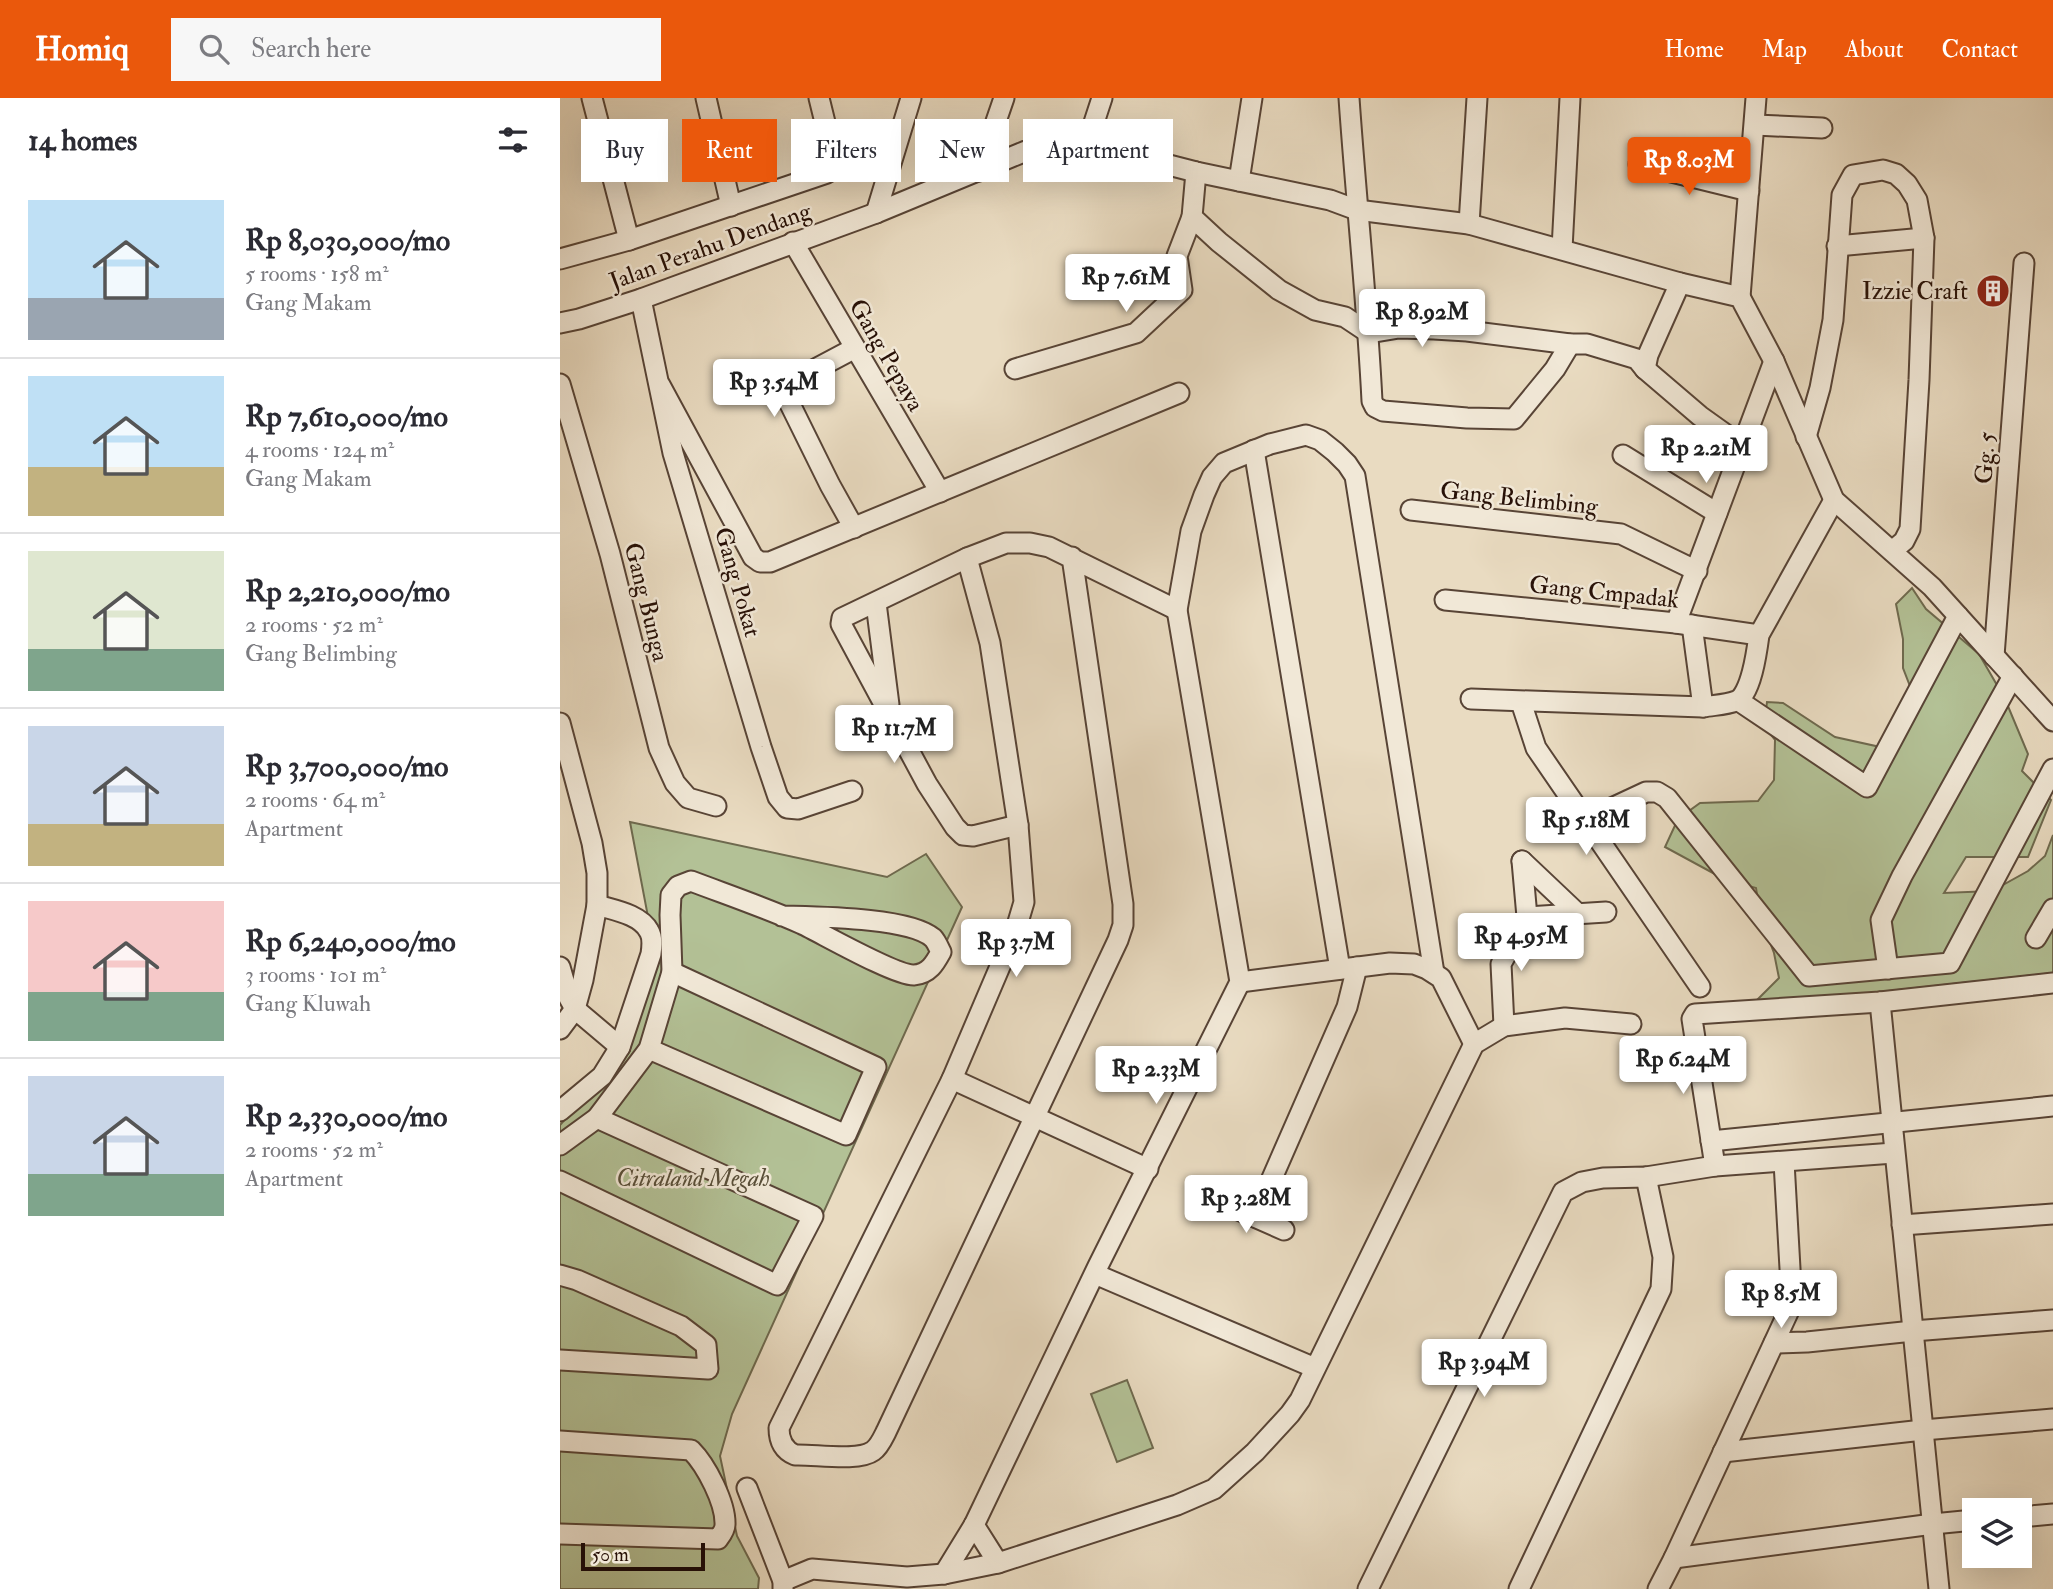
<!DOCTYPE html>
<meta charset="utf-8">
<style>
body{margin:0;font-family:"IM FELL Double Pica",serif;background:#f7f7f7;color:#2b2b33;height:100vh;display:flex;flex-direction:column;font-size:26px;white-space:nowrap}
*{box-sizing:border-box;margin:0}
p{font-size:23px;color:#7c7c81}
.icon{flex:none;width:38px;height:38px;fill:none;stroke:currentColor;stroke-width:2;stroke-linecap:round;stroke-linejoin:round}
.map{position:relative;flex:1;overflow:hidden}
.details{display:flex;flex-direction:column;background:#fff;width:560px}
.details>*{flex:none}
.top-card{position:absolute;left:21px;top:21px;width:665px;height:63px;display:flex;gap:14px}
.tools{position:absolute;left:1402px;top:1400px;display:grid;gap:14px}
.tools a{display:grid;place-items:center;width:70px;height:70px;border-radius:0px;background:#fff;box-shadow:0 7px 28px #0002;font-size:35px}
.scale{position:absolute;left:21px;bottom:18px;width:124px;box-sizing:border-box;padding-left:7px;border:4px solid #281107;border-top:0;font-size:19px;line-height:24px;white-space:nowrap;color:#281107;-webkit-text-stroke:5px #f1e8d7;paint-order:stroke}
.price{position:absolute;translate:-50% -60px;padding:0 16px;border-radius:7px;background:#fff;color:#222;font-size:23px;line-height:46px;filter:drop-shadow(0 2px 4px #0008)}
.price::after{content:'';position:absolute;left:50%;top:42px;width:21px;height:16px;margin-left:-10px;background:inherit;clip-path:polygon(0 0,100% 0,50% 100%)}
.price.on{background:#ea580c;color:#fff}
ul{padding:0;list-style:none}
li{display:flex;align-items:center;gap:21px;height:175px;padding:0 28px}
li+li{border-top:2px solid #e1e1e2}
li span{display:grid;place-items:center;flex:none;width:196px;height:140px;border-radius:0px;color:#555}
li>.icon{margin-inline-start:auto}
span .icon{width:84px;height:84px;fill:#fffc;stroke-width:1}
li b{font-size:30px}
h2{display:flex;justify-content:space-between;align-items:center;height:84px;padding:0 28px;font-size:30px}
.pill{padding:0 24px;border-radius:0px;background:#fff;box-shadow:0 7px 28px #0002;font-size:24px;line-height:63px}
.pill.on{background:#ea580c;color:#fff}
header{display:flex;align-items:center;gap:42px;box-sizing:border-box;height:98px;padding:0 35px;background:#ea580c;color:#fff}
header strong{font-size:33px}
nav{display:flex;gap:38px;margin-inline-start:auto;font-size:24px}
.search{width:490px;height:63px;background:#f7f7f7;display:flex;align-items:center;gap:18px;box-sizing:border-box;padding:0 24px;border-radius:0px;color:#7c7c81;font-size:26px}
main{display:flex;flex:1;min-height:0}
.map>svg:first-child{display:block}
.green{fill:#b3c196;stroke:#6e694e;stroke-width:2}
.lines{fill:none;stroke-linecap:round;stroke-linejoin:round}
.street-casing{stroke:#584436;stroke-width:23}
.street{stroke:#f1e8d7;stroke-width:19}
.labels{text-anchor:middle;stroke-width:5;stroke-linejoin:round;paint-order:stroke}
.street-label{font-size:24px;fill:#281107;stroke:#f1e8d7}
.poi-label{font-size:24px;fill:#281107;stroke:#f1e8d7;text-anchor:end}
.park-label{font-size:24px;font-style:italic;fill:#594f39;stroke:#f1e8d7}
</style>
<header>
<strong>Homiq</strong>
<div class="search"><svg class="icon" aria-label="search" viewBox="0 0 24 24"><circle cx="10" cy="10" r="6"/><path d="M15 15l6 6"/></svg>Search here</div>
<nav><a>Home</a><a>Map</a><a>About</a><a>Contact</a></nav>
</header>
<main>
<section class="details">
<h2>14 homes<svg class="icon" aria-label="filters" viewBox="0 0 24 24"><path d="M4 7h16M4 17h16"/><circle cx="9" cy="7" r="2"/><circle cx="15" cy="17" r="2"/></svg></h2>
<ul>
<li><span style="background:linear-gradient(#bfe0f5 70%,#9aa5b1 0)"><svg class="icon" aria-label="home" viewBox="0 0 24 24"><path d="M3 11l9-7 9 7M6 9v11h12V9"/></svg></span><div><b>Rp 8,030,000/mo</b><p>5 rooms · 158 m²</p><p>Gang Makam</p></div></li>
<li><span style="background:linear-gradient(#bfe0f5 65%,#c2b280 0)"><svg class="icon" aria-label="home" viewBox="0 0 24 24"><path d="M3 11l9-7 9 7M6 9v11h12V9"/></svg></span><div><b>Rp 7,610,000/mo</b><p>4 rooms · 124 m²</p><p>Gang Makam</p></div></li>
<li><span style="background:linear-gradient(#dfe7d0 70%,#7fa58c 0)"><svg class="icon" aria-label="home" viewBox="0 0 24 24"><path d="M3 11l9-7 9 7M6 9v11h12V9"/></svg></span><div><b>Rp 2,210,000/mo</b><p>2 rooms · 52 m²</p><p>Gang Belimbing</p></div></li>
<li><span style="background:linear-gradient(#c9d6e8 70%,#c2b280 0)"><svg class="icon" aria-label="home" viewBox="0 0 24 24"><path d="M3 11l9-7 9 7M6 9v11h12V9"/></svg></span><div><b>Rp 3,700,000/mo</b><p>2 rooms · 64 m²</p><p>Apartment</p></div></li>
<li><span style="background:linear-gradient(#f6c9c9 65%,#7fa58c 0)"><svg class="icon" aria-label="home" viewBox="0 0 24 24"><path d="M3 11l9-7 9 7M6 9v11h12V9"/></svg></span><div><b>Rp 6,240,000/mo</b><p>3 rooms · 101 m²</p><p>Gang Kluwah</p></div></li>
<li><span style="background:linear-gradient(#c9d6e8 70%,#7fa58c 0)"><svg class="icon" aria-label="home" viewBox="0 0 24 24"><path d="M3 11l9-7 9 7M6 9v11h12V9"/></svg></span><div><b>Rp 2,330,000/mo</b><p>2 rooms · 52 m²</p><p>Apartment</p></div></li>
</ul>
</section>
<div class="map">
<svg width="1493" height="1491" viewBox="0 0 1493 1491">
<rect width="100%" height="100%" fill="#e9dbc1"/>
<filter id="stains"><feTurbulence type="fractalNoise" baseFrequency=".00286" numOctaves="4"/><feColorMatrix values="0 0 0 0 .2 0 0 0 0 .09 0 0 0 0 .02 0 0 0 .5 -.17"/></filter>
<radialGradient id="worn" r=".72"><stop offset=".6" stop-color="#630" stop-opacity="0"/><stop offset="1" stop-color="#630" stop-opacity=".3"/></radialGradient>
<g class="green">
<path d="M 1352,490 L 1366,511 L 1419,556 L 1445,601 L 1468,656 L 1462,673 L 1491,702 L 1468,759 L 1406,759 L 1384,795 L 1432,793 L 1468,773 L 1485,758 L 1493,737 L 1493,875 L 1191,908 L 1219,880 L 1214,855 L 1201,821 L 1196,790 L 1164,781 L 1105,749 L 1118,721 L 1140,705 L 1198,703 L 1214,682 L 1215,642 L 1204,628 L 1207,604 L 1223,605 L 1275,639 L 1325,650 L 1353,596 L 1343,570 L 1343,541 L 1336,506 Z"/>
<path d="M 70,724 L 327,779 L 366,756 L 402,809 L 172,1316 L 160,1358 L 177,1438 L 199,1480 L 198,1491 L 0,1491 L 0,1027 L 66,953 L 89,824 Z"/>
<path d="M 567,1282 L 593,1350 L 557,1364 L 531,1296 Z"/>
</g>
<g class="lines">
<defs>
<g id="street">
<path d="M 32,0 L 69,142"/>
<path d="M 146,0 L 171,108"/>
<path d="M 789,0 C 796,101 807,202 812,303 L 815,309 L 823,313 L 907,320 L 954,321 L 995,271 L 1010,246"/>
<path d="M 1195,27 L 1262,30"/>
<path d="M 527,46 L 542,0"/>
<path d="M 1079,66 L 1189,93"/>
<path d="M 419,73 L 444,0"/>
<path d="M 636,74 L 632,119 L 659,144 L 719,192 L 755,212 L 785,219 L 809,235 L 839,230 L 874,231 L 907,233 L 1010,246 L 1027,246 L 1077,261 L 1085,271 L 1088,257 L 1120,185"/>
<path d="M 679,83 L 692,0"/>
<path d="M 316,115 L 351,0"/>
<path d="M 909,126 L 917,0"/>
<path d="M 233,144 L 380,394"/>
<path d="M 1277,148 L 1364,140"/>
<path d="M 1002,151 L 1010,0"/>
<path d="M 0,161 L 69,142 L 267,75 L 273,67 L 274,61 L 259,0"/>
<path d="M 1180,199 L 1196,0"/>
<path d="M 81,201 L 113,355 L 201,649 L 218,699 L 227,710 L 238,711 L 292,693"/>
<path d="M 0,225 L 19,221 L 81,201 L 316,115 L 466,53 L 498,47 L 527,46 L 636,74 L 770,102 L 797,112 L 909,126 L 1120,185 L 1180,199 L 1214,263 L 1274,402 L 1372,489 L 1493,623"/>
<path d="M 455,271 L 576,235 L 622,192 L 617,158 L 632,119"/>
<path d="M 1085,271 L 1140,318 L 1182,348"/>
<path d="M 0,286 L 50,456 L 99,650 L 115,685 L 128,700 L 156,708"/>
<path d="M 100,287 L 193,459 L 200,464 L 210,464 L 619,295"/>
<path d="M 1246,339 L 1260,290 L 1273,222 L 1282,97 L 1293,77 L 1323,72 L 1336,76 L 1347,86 L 1357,102 L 1364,140 L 1359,282 L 1350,431 L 1344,443 L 1332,453"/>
<path d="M 694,352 L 780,871"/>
<path d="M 1063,357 L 1157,415"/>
<path d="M 851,412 L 1061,436 L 1137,473"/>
<path d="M 294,430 L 270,387 L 226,298 L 226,291 L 231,284 L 295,250"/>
<path d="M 512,459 L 563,806 L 563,827 L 558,842 L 326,1334 C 323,1340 319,1349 313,1353 C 298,1364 254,1356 235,1357 C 223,1352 219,1342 219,1330 L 392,981 L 456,831 L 464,804 L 458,727 L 430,545 L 407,460 L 446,445 L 470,445 L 489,449 L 617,512"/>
<path d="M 407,460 L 282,520 L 281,526 L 367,686 L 395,729 L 403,737 L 413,738 L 458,727"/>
<path d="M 885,502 L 1116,525 L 1199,537"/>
<path d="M 316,505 L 329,607"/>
<path d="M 1116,525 L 1214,263"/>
<path d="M 1132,527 L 1143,609"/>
<path d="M 1434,558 L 1464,165"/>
<path d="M 911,601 L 1143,609 C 1154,607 1166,607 1176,603 C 1191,598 1197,552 1199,537 L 1274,402"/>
<path d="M 1179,603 L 1307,689 L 1398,518"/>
<path d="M 961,604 L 976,650 L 1140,889"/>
<path d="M 0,625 L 32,745 L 37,775 L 37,807 L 23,882 L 15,911 L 0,931"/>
<path d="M 1026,722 L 1086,694 L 1097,694 L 1107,700 L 1249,878 L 1390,865 L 1493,671"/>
<path d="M 962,763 L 1018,816"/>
<path d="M 967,819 L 1046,814"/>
<path d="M 1476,840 L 1493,811"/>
<path d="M 0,869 L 9,900 L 15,911 L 60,949"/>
<path d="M 1328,871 L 1321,822 L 1342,778 L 1453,578"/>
<path d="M 680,884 L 830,865 L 854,866 L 867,871 L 881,880 L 914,946"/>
<path d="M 1320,904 L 1379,1491"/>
<path d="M 944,928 L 941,866 L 967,819 L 962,763"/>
<path d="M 89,951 L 286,1037 L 316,969 L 112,874"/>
<path d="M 392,981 L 588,1071"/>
<path d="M 0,1013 L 42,978 L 60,949 L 91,856 C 92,849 93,839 89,833 C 80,816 53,812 37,807"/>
<path d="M 1151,1043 L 1493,1008"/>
<path d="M 0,1047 L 37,1020 L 89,951 L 112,874 L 110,817 L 111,797 L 118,788 L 131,783 C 168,797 206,810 242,826 C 263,836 336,878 354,877 C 369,876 375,865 381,854 C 379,850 376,843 373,840 C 349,819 255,819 222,818"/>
<path d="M 1155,1068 L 1132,921 L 1135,916 L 1320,904 L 1493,885"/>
<path d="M 0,1083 L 217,1187 L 253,1118 L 37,1020"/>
<path d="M 665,1106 L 724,1132"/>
<path d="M 695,1119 L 787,909 L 797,869"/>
<path d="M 1342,1127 L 1493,1116"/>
<path d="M 535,1176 L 755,1270"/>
<path d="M 0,1177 L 17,1182 L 121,1228 L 146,1247 L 148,1271 L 0,1262"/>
<path d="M 1214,1245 L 1247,1244 L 1353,1233 L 1493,1222"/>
<path d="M 0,1343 L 131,1352 C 146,1367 166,1405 165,1427 C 165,1432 161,1437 158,1441 L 0,1436"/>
<path d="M 1163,1354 L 1363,1332 L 1493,1321"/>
<path d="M 187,1390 L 223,1483 L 223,1491"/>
<path d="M 1460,1419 L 1493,1416"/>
<path d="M 414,1427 L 438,1465"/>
<path d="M 1114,1460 L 1373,1426 L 1414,1422"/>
<path d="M 384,1476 L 414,1427 L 538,1168 L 680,884 L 617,512 L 631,433 L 644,397 L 652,379 L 664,365 L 710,346 L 746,337 L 760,342 L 775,354 L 787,366 L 795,378 L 874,875"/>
<path d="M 223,1483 L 252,1471 L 347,1479 L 384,1476 L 438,1465 L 617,1407 L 654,1391 L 695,1354 L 730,1316 L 740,1302 L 914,946 L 944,928 L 1005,920 L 1071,926"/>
<path d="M 808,1491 L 1003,1094 L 1022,1084 L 1043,1080 L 1086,1079 L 1155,1068 L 1334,1055"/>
<path d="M 959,1491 L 1101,1191 L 1103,1159 L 1086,1079"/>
<path d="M 1098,1491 L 1114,1460 L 1232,1206 L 1224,1064"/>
</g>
</defs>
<use href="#street" class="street-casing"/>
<use href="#street" class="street"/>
</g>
<defs>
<symbol id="building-disc" viewBox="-11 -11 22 22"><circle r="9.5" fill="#8f2418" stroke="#f1e8d7"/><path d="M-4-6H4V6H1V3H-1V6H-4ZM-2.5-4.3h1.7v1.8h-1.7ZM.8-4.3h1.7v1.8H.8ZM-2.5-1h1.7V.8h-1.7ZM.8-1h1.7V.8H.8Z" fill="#fff"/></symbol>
</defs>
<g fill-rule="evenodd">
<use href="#building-disc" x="1414" y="174" width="38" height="38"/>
</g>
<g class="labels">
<g class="street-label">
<text transform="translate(150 148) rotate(-20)" y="8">Jalan Perahu Dendang</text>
<text transform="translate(327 257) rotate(60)" y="8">Gang Pepaya</text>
<text transform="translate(1425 360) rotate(-86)" y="8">Gg. 5</text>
<text transform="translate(959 400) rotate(6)" y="8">Gang Belimbing</text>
<text transform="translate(178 484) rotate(74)" y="8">Gang Pokat</text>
<text transform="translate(1044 494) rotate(6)" y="8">Gang Cmpadak</text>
<text transform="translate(87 504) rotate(76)" y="8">Gang Bunga</text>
</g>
<g class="poi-label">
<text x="1408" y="201">Izzie Craft</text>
</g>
<g class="park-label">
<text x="133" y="1088">Citraland Megah</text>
</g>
</g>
<rect width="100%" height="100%" filter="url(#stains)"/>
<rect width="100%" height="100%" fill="url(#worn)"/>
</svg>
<div class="tools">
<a><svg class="icon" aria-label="layers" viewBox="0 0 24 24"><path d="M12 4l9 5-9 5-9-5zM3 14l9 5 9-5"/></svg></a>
</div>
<div class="scale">50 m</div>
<b class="price on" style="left:1129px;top:99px">Rp 8.03M</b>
<b class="price" style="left:566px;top:216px">Rp 7.61M</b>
<b class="price" style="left:862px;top:251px">Rp 8.92M</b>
<b class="price" style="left:214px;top:321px">Rp 3.54M</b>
<b class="price" style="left:1146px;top:387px">Rp 2.21M</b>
<b class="price" style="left:334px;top:667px">Rp 11.7M</b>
<b class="price" style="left:1026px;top:759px">Rp 5.18M</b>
<b class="price" style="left:961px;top:875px">Rp 4.95M</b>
<b class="price" style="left:456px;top:881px">Rp 3.7M</b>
<b class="price" style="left:1123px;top:998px">Rp 6.24M</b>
<b class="price" style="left:596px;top:1008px">Rp 2.33M</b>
<b class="price" style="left:686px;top:1137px">Rp 3.28M</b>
<b class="price" style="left:1221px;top:1232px">Rp 8.5M</b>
<b class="price" style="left:924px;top:1301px">Rp 3.94M</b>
<div class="top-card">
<a class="pill">Buy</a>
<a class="pill on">Rent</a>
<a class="pill">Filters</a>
<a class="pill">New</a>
<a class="pill">Apartment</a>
</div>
</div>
</main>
